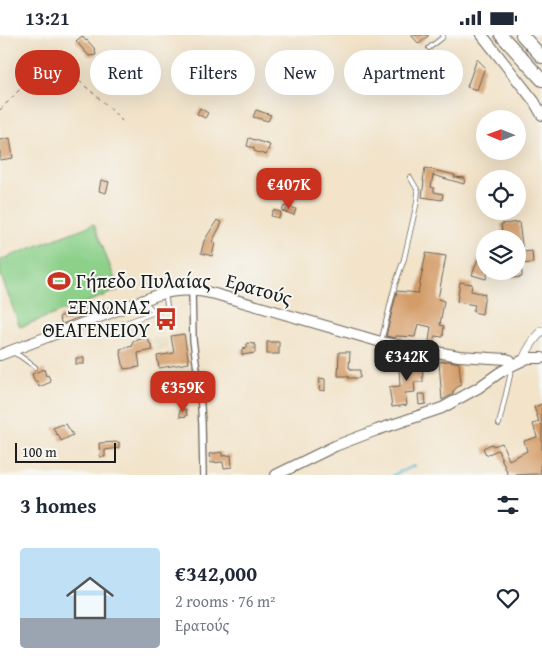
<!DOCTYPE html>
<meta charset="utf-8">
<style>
body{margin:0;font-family:"Gentium Book Plus",serif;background:#f6f6f7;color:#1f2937;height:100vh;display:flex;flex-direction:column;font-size:19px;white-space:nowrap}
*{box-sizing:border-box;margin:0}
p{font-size:16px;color:#747a83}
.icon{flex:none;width:28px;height:28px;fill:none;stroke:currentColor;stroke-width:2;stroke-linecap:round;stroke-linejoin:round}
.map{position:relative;height:440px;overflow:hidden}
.drawer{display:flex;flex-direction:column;background:#fff;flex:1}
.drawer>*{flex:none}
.hud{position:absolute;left:15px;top:15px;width:512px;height:45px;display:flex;gap:10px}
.needle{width:32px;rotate:271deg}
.buttons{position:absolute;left:476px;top:75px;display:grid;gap:10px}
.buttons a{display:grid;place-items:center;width:50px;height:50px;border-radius:50%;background:#fff;box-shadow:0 5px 20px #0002;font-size:25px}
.scale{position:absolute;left:15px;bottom:12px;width:101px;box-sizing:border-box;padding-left:5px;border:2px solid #1c1c1c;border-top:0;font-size:14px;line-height:18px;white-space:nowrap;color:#1c1c1c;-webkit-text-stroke:4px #f6f6f2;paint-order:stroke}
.price{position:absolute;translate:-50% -42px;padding:0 11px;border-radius:10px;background:#c8321e;color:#fff;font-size:16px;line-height:32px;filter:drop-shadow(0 1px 2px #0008)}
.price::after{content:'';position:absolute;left:50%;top:30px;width:15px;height:11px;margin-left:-8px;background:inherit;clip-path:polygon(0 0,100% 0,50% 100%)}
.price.current{background:#222;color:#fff}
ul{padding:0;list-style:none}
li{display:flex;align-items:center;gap:15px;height:125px;padding:0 20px}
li+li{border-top:1px solid #e0e1e3}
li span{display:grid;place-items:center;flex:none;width:140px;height:100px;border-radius:5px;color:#555}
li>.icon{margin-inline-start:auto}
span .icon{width:60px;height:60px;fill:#fffc;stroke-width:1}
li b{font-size:21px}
h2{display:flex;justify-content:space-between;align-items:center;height:60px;padding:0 20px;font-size:21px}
.tag{padding:0 18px;border-radius:22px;background:#fff;box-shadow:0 5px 20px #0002;font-size:18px;line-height:45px}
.tag.current{background:#c8321e;color:#fff}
.status{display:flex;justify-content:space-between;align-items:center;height:35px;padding:0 25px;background:#fff;direction:ltr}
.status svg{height:14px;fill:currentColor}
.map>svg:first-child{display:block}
.built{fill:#e4dbba}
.green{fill:#8cd08a;stroke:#547653}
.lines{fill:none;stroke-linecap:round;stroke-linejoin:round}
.stream{stroke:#55b5d3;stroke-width:2}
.building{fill:#d49c68}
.service-casing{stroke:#676259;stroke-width:5.5}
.pedestrian-casing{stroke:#676259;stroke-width:8}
.minor-casing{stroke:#676259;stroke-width:9}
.tertiary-casing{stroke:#676259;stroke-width:12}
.trunk-casing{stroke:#676259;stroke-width:14}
.path{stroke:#676259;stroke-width:1;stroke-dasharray:4 4;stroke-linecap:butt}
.service{stroke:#fff;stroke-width:4}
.pedestrian{stroke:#fff;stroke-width:5.5}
.minor{stroke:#fff;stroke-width:8}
.tertiary{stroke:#fff;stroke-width:10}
.trunk{stroke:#fff;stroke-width:12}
.labels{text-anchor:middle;stroke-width:4;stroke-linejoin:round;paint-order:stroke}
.poi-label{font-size:20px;fill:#1c1c1c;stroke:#f6f6f2;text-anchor:start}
.street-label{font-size:20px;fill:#1c1c1c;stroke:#f6f6f2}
</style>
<div class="status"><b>13:21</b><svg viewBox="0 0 49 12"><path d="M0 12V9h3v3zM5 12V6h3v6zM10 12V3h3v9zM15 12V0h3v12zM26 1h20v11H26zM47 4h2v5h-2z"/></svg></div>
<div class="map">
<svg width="542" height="440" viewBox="0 0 542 440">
<rect width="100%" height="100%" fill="#f6f6f2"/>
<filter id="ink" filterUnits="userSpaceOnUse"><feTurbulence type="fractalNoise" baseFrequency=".02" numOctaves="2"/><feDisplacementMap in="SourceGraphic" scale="10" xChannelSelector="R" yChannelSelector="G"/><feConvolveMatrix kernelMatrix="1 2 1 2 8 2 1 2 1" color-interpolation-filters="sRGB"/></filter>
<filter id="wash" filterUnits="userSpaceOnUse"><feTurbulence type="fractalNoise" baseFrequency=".0096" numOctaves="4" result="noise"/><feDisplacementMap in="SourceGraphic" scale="20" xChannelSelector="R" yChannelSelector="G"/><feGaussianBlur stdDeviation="1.12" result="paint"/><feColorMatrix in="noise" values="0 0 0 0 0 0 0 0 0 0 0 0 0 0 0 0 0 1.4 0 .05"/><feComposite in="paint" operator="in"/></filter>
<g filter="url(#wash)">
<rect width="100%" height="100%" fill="#f2e3c9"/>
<path class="built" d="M 154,301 L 157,304 L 167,302 L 169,314 L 156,316 L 155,308 L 153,309 L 150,305 Z"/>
<path class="green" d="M 94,189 L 119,255 L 20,292 L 0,238 L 0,225 Z"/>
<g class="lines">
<path class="stream" d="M 393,440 L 414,431"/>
</g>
<g id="blocks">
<g class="building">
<path d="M 411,0 L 429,0 L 419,9 Z"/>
<path d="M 82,1 L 86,6 L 87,5 L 95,14 L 96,20 L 89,21 L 76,6 Z"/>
<path d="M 477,24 L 485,32 L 477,55 L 467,52 Z"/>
<path d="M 200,73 L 208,78 L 205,83 L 197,79 Z"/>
<path d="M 256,75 L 271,80 L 268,86 L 253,82 Z"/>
<path d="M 10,103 L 13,123 L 0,125 L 0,105 Z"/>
<path d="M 249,103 L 270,110 L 266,120 L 254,116 L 254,113 L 247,111 Z"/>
<path d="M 425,133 L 455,140 L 454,142 L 465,143 L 464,149 L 433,140 L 431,152 L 434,153 L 434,157 L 443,159 L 442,165 L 422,162 L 424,146 L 423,146 Z"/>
<path d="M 101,145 L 109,147 L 106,158 L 99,156 Z"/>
<path d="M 284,171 L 296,174 L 294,180 L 282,176 Z"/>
<path d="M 273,175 L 281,177 L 279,183 L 271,181 Z"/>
<path d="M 217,185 L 222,188 L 212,207 L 215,208 L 212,221 L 201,218 L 204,206 Z"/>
<path d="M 519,187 L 523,217 L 532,216 L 533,228 L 518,229 L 518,204 L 503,204 L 501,189 Z"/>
<path d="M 426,218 L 446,221 L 438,264 L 444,266 L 440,290 L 444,291 L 443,302 L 435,301 L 434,307 L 429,306 L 431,292 L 418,289 L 415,302 L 396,301 L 395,303 L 386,301 L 397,256 L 418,258 Z"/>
<path d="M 478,224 L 485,226 L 485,236 L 488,236 L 486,244 L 472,240 Z"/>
<path d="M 511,236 L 522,236 L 522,242 L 512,243 Z"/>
<path d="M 460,247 L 472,249 L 471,256 L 485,259 L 482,279 L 473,277 L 475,270 L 457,267 Z"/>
<path d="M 88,271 L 90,278 L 62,289 L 59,282 Z"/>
<path d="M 184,299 L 189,328 L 159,333 L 157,321 L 174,318 L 171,301 Z"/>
<path d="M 147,302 L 153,315 L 138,318 L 140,332 L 124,334 L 120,314 L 133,311 L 132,307 Z"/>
<rect x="267" y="307" width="12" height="12"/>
<path d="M 247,308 L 255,309 L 255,318 L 242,320 L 242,314 L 247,313 Z"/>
<path d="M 339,317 L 350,317 L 349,333 L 351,333 L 351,335 L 360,335 L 360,343 L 348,343 L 348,341 L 338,341 Z"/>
<path d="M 416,320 L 422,321 L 423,347 L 414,347 L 415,357 L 405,358 L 407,370 L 392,372 L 389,352 L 400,351 L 399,332 L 411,331 L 411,326 L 416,326 Z"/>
<rect x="76" y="323" width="8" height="6"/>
<path d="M 449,326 L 459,328 L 461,349 L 453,356 L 453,359 L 442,365 L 439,327 Z"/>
<path d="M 44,334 L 46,341 L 48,340 L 51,347 L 39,352 L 37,346 L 35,347 L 32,339 Z"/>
<path d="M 320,343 L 325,344 L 325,356 L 319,355 Z"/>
<path d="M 418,359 L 425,359 L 426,369 L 419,370 Z"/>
<path d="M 542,369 L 542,430 L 540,430 L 541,439 L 508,440 L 498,415 L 486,420 L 483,413 L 492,409 L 493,411 L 502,408 L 509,425 L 527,416 L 524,406 L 537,402 L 533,389 L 539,387 L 534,372 Z"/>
<path d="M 186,374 L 187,381 L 180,382 L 180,375 Z"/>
<path d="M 63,389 L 63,390 L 66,389 L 73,400 L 61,406 L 58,399 L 57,400 L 53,393 Z"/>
<path d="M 119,407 L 119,413 L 105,415 L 105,422 L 100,422 L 99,408 Z"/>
<path d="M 222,417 L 222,421 L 231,420 L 232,432 L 224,433 L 223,427 L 210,428 L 209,419 Z"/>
</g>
</g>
</g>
<g filter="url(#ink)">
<use href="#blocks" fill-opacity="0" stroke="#676259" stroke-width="1"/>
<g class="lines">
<defs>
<g id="service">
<path d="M 429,13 L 442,3 L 443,0"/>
<path d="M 144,267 L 155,277"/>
<path d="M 98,298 L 166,273 L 167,270 L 165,259"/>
<path d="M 381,307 L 395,250 L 404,224 L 417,167 L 418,156 L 410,142"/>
<path d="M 12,317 L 20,321 L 35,332"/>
<path d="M 499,389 L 510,341 L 511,333"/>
</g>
<path id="pedestrian" d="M 192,255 L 193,305 L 200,356 L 202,389 L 203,440"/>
<path id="minor" d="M 523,325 C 528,313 533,305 542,296"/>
<g id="tertiary">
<path d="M 482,0 L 534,66 L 542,80"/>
<path d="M 0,320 L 157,260 C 177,254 195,254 215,259 L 381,307 L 459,321 L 506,324 L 510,325 L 511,331"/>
<path d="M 276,440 L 335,411 L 377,395 L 442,373 L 478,353 L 499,338 L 511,331 L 528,323 L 542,323"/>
</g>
<g id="trunk">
<path d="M 501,0 L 542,45"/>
<path d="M 522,0 L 542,22"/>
</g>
</defs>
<use href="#service" class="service-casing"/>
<use href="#pedestrian" class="pedestrian-casing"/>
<use href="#minor" class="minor-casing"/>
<use href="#tertiary" class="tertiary-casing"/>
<use href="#trunk" class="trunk-casing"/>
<path class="path" d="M 0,75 L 52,21 C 63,26 69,36 78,45 C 93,58 109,71 122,86"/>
<use href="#service" class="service"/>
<use href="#pedestrian" class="pedestrian"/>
<use href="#minor" class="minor"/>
<use href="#tertiary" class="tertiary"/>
<use href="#trunk" class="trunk"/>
</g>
</g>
<defs>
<symbol id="stadium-bare" viewBox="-9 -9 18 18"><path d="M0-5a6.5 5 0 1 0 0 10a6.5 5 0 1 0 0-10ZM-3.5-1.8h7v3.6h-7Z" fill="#c8321e" stroke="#f6f6f2" stroke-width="2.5" paint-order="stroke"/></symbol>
<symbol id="bus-bare" viewBox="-9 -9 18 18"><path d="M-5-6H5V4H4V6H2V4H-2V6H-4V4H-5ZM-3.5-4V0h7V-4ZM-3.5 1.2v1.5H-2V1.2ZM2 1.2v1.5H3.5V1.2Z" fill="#c8321e" stroke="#f6f6f2" stroke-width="2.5" paint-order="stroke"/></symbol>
</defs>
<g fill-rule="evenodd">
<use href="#stadium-bare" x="43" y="230" width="32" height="32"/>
<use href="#bus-bare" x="150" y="268" width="32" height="32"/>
</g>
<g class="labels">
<g class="poi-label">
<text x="76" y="253">Γήπεδο Πυλαίας</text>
<text x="150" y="279" text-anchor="end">ΞΕΝΩΝΑΣ<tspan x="150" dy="23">ΘΕΑΓΕΝΕΙΟΥ</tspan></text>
</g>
<g class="street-label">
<text transform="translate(259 254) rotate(16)" y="7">Ερατούς</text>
</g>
</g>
</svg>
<div class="buttons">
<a><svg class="needle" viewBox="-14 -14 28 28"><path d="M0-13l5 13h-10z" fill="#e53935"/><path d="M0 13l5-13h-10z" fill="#747a83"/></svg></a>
<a><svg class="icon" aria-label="locate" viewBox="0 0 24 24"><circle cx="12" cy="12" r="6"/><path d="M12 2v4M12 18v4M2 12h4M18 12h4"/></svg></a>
<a><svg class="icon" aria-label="layers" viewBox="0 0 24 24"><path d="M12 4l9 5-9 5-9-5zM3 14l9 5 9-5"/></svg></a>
</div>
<div class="scale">100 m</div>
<b class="price" style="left:289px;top:175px">€407K</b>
<b class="price current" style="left:407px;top:347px">€342K</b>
<b class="price" style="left:183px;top:378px">€359K</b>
<div class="hud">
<a class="tag current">Buy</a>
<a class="tag">Rent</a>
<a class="tag">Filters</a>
<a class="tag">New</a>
<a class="tag">Apartment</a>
</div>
</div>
<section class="drawer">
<h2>3 homes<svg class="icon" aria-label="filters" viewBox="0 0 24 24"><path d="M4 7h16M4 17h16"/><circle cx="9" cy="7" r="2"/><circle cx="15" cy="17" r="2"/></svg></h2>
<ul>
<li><span style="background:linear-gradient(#bfe0f5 70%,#9aa5b1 0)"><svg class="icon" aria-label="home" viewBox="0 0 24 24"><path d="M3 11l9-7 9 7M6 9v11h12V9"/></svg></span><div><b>€342,000</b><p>2 rooms · 76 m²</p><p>Ερατούς</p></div><svg class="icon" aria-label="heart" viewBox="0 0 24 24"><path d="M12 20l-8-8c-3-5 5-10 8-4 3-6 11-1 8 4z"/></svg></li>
</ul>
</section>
